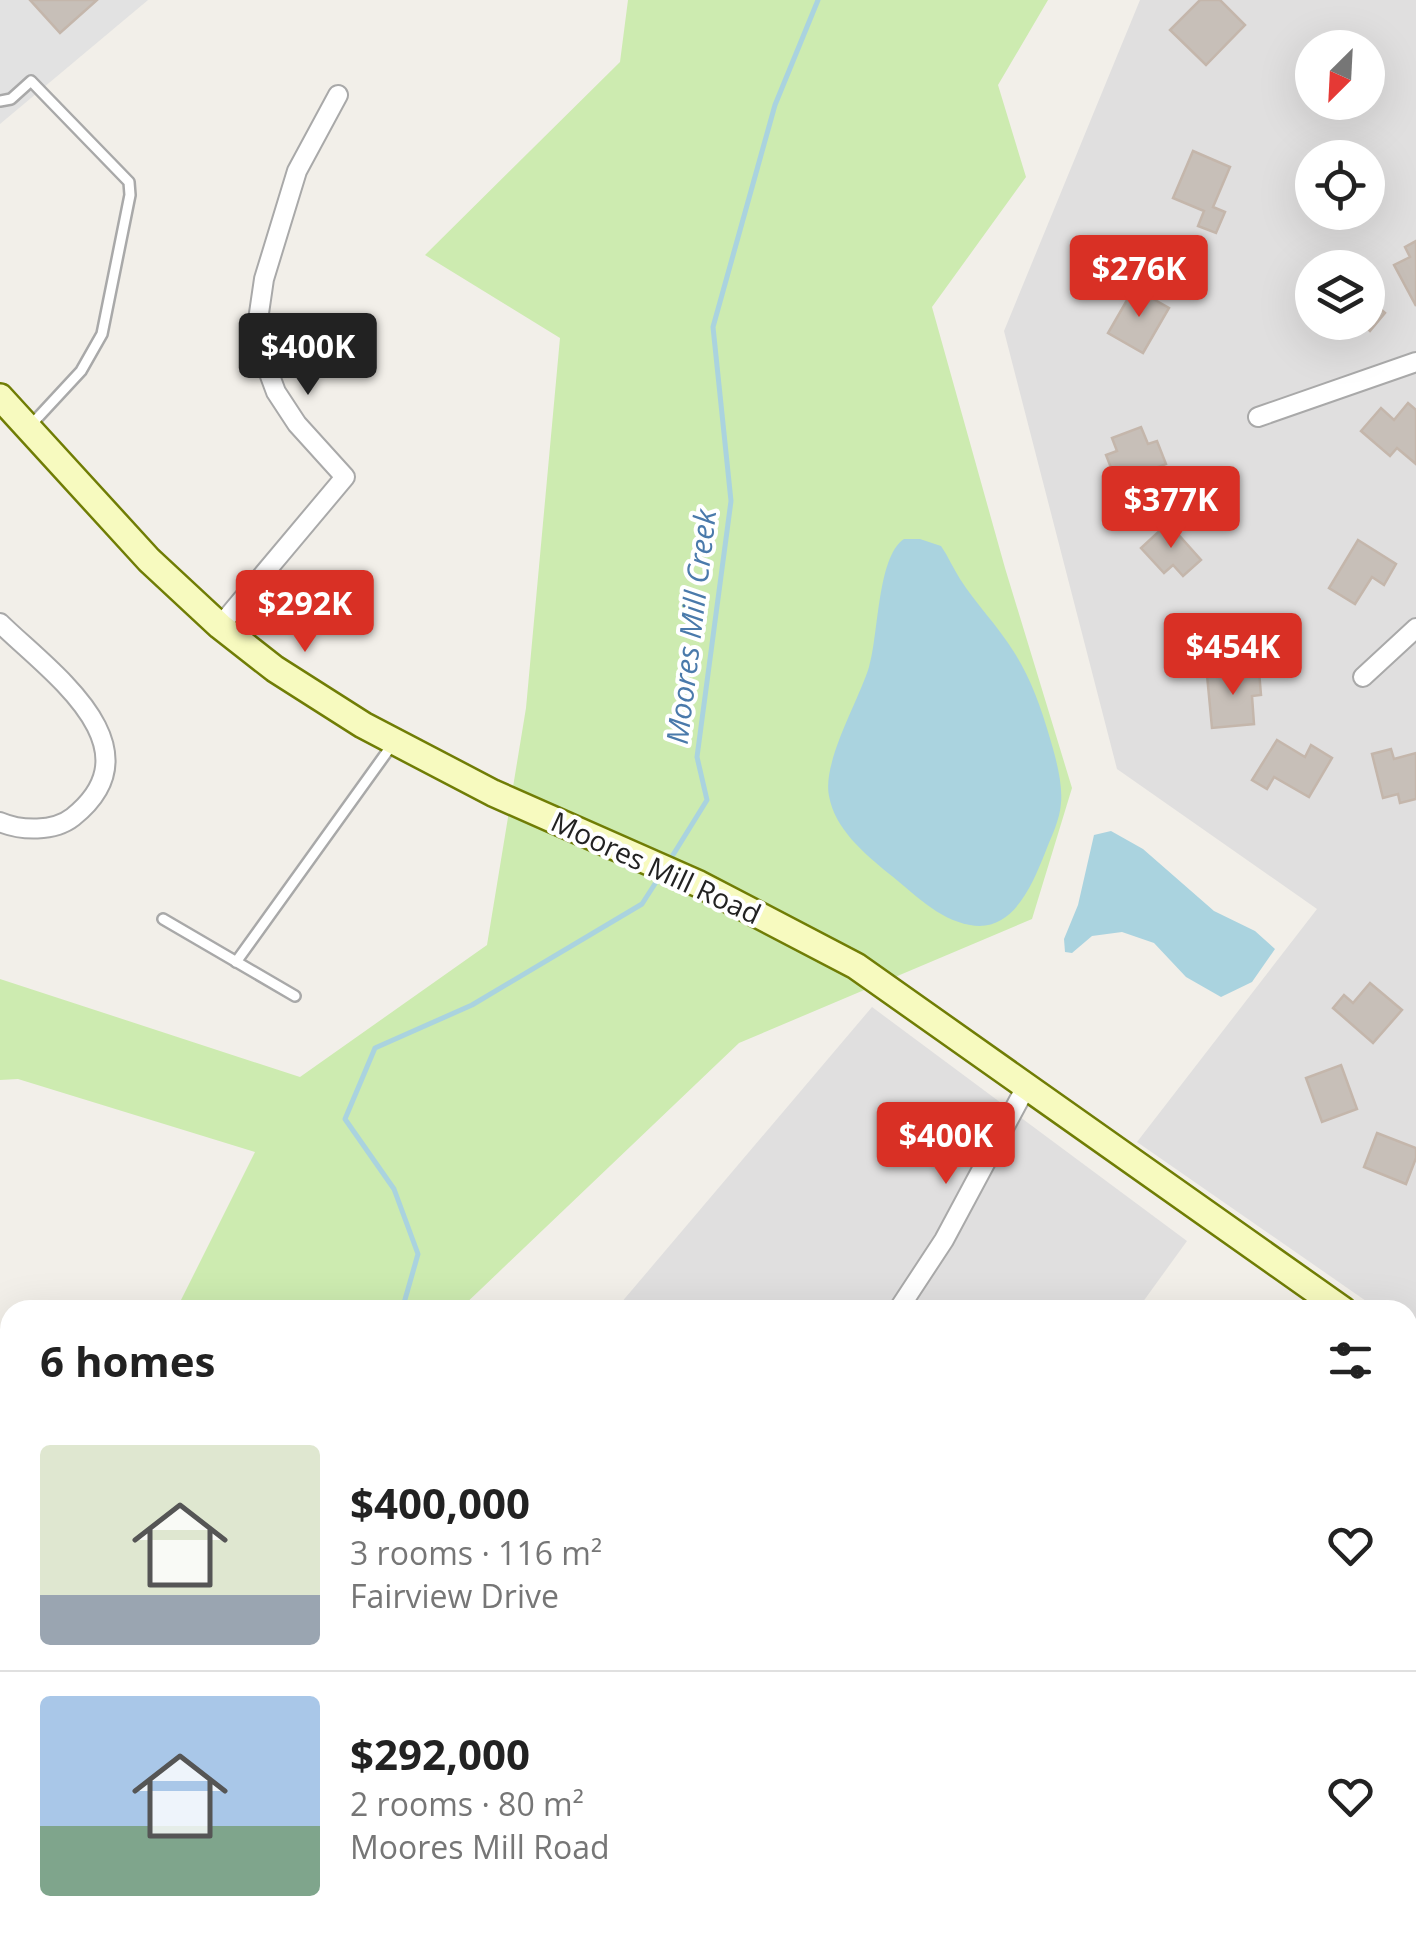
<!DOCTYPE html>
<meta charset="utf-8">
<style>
body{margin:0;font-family:"Open Sans",sans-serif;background:#f2f2f2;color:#222;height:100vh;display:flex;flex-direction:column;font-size:38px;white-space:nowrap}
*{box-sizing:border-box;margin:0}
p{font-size:32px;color:#767676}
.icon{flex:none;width:55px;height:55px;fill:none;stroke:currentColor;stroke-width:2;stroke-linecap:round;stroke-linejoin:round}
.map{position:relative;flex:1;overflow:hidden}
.drawer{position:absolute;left:0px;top:1300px;width:1418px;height:642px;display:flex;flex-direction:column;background:#fff;border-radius:30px 30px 0 0;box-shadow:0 10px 40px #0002}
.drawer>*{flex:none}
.needle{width:65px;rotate:204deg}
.controls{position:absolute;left:1295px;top:30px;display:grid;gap:20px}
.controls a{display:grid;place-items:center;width:90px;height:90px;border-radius:50%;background:#fff;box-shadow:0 10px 40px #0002;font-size:50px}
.price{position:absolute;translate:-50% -85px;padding:0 22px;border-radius:10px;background:#d93025;color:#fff;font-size:32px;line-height:65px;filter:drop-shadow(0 2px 5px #0008)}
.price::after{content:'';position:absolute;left:50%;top:60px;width:30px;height:22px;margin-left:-15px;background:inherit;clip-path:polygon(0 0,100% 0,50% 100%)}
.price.selected{background:#222;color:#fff}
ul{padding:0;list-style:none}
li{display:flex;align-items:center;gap:30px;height:250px;padding:0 40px}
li+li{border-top:2px solid #e0e0e0}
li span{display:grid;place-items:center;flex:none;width:280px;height:200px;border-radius:10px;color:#555}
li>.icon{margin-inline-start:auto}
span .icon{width:120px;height:120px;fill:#fffc;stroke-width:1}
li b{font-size:42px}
h2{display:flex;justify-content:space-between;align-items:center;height:120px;padding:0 40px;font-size:42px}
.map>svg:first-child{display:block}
.residential{fill:#e0dfdf;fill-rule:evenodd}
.grass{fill:#cdebb0}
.parking{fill:#e2e2e2}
.water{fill:#aad3df}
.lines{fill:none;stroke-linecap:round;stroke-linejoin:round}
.stream{stroke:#aad3df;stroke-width:5}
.building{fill:#c7bfb8;stroke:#c4b6ab;stroke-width:2.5}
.lane-casing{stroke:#a9a9a9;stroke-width:14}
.street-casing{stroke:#a9a9a9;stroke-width:22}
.secondary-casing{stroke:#707d05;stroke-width:30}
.lane{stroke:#fff;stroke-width:9}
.street{stroke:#fff;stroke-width:18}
.secondary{stroke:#f7fabf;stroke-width:25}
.labels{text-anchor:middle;stroke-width:8;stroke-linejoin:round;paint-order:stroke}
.street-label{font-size:28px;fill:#222;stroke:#fff}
.water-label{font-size:30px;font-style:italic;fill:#4a7aab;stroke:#fff}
</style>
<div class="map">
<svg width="1416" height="1941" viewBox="0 0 1416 1941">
<rect width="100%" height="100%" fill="#f2efe9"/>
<g class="residential">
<path d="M 1140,0 L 1416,0 L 1416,1336 L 1408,1330 L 1408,1310 L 1379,1310 L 1137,1142 L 1317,909 L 1117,769 L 1004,331 ZM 1312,48 L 1368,48 L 1368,102 L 1312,102 ZM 1312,158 L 1368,158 L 1368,212 L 1312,212 ZM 1312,268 L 1368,268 L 1368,322 L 1312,322 Z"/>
<path d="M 872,1007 L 1187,1241 L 1137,1310 L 615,1310 Z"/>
<path d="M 10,1658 L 10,1932 L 757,1933 L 754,1941 L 0,1941 L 0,1669 Z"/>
</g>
<g class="grass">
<path d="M 628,0 L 1048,0 L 998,85 L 1026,177 L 932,307 L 1005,568 L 1072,788 L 1032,919 L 739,1043 L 459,1310 L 176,1310 L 255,1152 L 18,1079 L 0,1080 L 0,979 L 300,1077 L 487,945 L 526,708 L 560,338 L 425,255 L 620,62 Z"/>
<path d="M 10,1457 L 10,1629 L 0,1632 L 0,1465 Z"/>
</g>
<path class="parking" d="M 0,0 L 148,0 L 0,124 Z"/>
<g class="water">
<path d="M 904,539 L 920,539 L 941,546 C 948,556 953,568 960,579 C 976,604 998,626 1014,652 C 1030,677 1041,707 1049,735 C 1055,755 1063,783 1061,803 C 1060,820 1051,837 1045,853 C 1032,885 1013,933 970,925 C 937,919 914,893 888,873 C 864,853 835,829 829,796 C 822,762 859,700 869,667 C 879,634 877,557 904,539 Z"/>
<path d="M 1111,831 L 1143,849 L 1214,911 L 1255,931 L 1275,949 L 1252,982 L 1221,997 L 1186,977 L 1154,943 L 1122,932 L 1092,936 L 1072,953 L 1065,952 L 1064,939 L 1078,905 L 1094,835 Z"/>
</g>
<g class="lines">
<g class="stream">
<path d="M 668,863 L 707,800 L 697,757 L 731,501 L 713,327 L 775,105 L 818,0"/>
<path d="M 402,1310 L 418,1254 L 394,1189 L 345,1119 L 375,1048 L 472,1005 L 642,904 L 660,876"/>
<path d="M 0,1604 L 10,1599"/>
</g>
</g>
<g class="building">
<path d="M 30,0 L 97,0 L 60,33 Z"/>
<path d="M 1200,0 L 1220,0 L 1245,25 L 1206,65 L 1170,30 Z"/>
<path d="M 1193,151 L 1230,167 L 1213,207 L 1225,212 L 1216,233 L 1198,226 L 1204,211 L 1173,198 Z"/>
<path d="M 1416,241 L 1416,306 L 1394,265 L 1410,257 L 1405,247 Z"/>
<path d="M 1134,288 L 1169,308 L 1143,353 L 1108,333 Z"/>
<path d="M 1368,298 L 1385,313 L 1370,331 L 1361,322 L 1368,322 Z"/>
<path d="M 1408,403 L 1416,410 L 1416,464 L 1397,448 L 1390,456 L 1361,431 L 1381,408 L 1394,420 Z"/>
<path d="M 1141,427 L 1148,444 L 1157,441 L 1166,464 L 1117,483 L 1106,455 L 1117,451 L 1112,438 Z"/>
<path d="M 1168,523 L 1201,560 L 1183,576 L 1173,565 L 1164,573 L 1141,548 Z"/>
<path d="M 1358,540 L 1396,564 L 1384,585 L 1372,577 L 1355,604 L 1329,588 Z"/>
<path d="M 1259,671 L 1261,695 L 1252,696 L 1254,724 L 1212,728 L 1207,675 Z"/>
<path d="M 1277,740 L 1305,757 L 1311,745 L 1332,758 L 1309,797 L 1274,777 L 1267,789 L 1252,780 Z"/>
<path d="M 1391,749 L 1394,759 L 1416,753 L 1416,799 L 1400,803 L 1398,794 L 1383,798 L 1372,754 Z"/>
<path d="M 1370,983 L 1402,1010 L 1373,1043 L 1333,1008 L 1344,995 L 1353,1003 Z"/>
<path d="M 1341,1065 L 1357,1109 L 1322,1122 L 1306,1078 Z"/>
<path d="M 1377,1133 L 1416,1148 L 1416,1158 L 1406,1184 L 1364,1167 Z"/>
</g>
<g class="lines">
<defs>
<g id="lane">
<path d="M 0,101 L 11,99 L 31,81 L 129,182 L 130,195 L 102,334 L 81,371 L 30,426"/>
<path d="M 163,919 L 295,996"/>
<path d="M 236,962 L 392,745"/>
</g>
<g id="street">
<path d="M 1258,417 L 1416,362"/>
<path d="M 0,623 C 50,672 160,747 73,817 C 54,832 21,831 0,822"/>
<path d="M 220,626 L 345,477 L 297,424 L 276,392 L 263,357 L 258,320 L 264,279 L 297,171 L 338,95"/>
<path d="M 1363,677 L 1416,628"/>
<path d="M 898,1310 L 944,1240 L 1026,1087"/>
<path d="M 314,1932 L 324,1941"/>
<path d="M 562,1941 L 565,1932"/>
</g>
<g id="secondary">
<path d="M 0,397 L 149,560 L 220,626 L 275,669 L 363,725 L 493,793 L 699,884 L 856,966 L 1343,1310"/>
<path d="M 1408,1357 L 1416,1363"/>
</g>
</defs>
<use href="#lane" class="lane-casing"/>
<use href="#street" class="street-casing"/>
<use href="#secondary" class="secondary-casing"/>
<use href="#lane" class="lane"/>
<use href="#street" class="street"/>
<use href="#secondary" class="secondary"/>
</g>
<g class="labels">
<g class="street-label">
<text transform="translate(656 868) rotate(25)" y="10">Moores Mill Road</text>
</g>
<g class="water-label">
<text transform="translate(692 627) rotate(-83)" y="10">Moores Mill Creek</text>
</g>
</g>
</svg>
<div class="controls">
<a><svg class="needle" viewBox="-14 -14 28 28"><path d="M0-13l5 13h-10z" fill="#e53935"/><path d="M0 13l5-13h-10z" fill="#767676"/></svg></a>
<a><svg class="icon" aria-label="locate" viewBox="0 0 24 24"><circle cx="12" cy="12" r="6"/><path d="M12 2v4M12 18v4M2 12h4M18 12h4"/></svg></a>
<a><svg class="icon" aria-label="layers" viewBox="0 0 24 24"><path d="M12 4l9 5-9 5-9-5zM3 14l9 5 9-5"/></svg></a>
</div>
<b class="price" style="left:1139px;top:320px">$276K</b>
<b class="price selected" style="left:308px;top:398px">$400K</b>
<b class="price" style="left:1171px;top:551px">$377K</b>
<b class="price" style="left:305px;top:655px">$292K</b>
<b class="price" style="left:1233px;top:698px">$454K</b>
<b class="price" style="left:946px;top:1187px">$400K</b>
<section class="drawer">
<h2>6 homes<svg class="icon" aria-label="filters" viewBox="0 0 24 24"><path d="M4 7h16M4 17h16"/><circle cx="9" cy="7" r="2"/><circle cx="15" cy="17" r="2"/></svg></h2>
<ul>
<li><span style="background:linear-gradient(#dfe7d0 75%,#9aa5b1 0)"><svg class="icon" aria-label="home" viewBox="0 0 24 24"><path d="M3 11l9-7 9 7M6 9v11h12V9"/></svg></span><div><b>$400,000</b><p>3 rooms · 116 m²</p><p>Fairview Drive</p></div><svg class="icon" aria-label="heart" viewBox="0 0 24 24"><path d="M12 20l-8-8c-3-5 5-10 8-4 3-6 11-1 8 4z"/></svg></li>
<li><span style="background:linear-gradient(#a9c7e8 65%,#7fa58c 0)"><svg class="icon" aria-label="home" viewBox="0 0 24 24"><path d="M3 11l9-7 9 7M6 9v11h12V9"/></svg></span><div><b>$292,000</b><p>2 rooms · 80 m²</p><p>Moores Mill Road</p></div><svg class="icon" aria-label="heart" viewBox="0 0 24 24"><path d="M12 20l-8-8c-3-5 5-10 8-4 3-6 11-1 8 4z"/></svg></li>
</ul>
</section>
</div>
